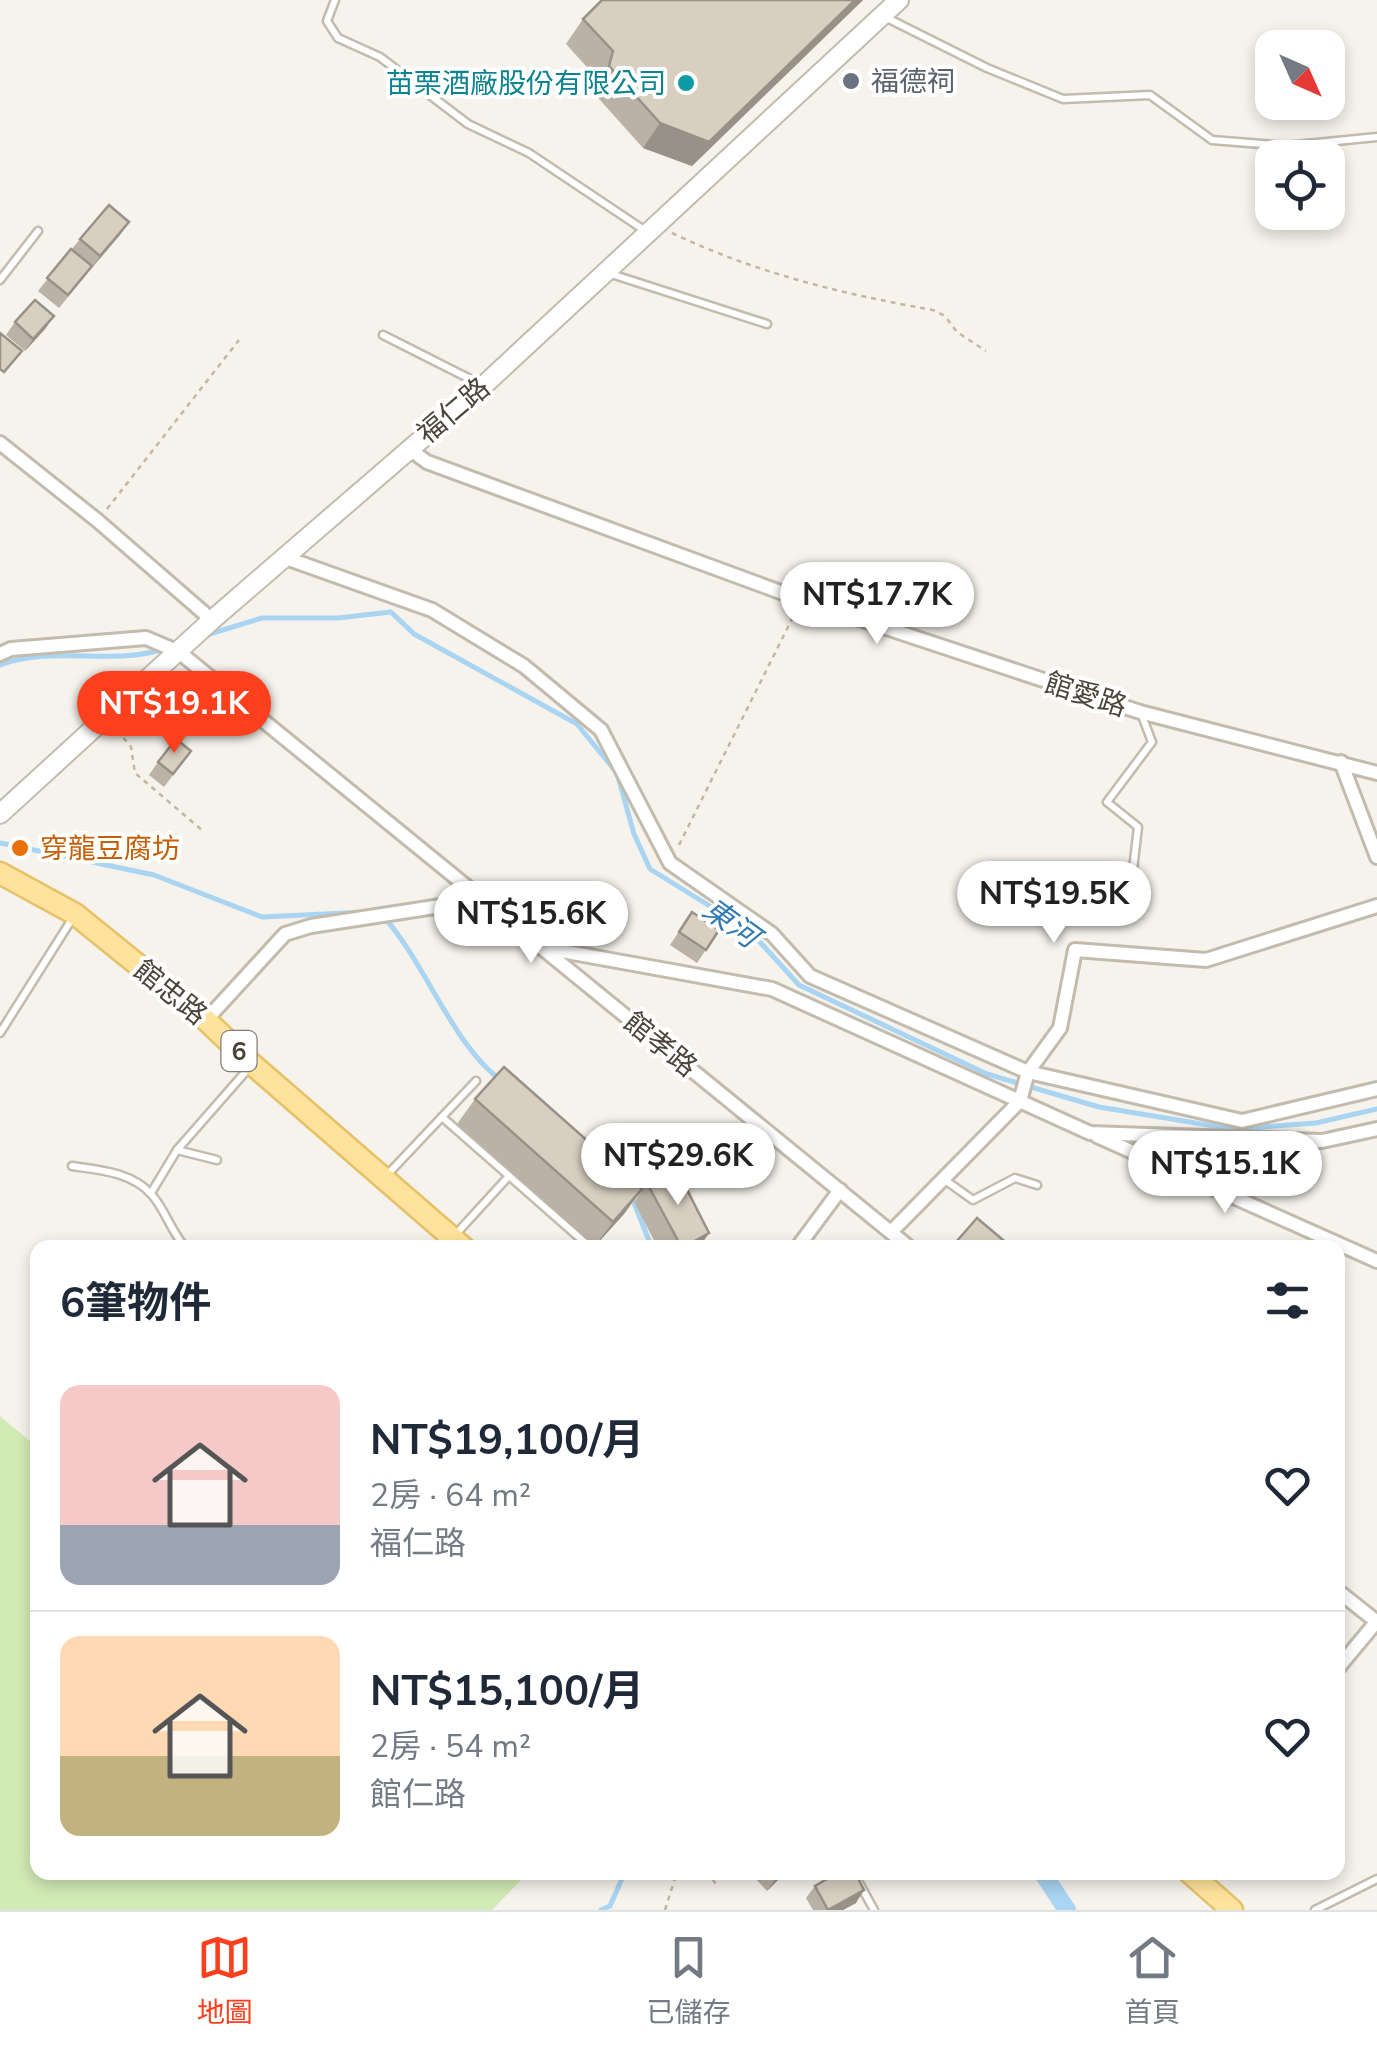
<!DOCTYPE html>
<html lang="zh-TW">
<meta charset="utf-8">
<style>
body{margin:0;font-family:"Nunito Sans","Noto Sans TC",sans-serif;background:#f6f6f7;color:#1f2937;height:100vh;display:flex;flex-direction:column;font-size:38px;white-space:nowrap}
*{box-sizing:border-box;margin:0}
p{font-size:32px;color:#747a83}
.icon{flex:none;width:55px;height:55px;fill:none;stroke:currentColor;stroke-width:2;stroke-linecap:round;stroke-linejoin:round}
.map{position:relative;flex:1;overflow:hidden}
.details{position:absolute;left:30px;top:1240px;width:1315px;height:640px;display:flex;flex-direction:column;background:#fff;border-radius:20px;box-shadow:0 5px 15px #0003}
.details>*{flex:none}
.needle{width:65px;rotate:135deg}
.buttons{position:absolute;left:1255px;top:30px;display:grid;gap:20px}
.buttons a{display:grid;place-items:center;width:90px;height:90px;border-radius:20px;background:#fff;box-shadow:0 5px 15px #0003;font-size:50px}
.price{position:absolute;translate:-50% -85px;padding:0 22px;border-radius:35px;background:#fff;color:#222;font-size:32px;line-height:65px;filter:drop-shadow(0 2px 5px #0008)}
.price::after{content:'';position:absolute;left:50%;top:60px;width:30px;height:22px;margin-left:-15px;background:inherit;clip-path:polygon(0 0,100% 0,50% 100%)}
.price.current{background:#fc3f1d;color:#fff}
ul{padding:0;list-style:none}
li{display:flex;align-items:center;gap:30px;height:250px;padding:0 30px}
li+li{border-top:2px solid #e0e1e3}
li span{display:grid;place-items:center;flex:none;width:280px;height:200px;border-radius:20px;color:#555}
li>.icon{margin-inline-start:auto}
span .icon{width:120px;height:120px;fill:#fffc;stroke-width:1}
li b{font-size:42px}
h2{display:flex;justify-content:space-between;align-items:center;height:120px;padding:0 30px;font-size:42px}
.tab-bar{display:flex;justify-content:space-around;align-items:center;height:140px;border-top:2px solid #e0e1e3;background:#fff;font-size:28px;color:#747a83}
.tab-bar a{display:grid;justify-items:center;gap:5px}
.tab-bar .current{color:#fc3f1d}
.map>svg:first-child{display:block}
.green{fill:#d2eab5}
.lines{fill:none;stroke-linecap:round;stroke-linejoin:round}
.stream{stroke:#a9d4f2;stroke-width:5}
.canal{stroke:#a9d4f2;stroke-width:18}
.service-casing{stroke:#c2bbae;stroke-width:11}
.minor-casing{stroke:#c2bbae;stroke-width:18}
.tertiary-casing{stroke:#c2bbae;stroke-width:22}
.primary-casing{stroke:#e6c16a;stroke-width:25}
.path{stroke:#c4b79f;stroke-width:2.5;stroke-dasharray:5 5;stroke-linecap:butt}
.service{stroke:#fff;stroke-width:6}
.minor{stroke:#fff;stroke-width:12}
.tertiary{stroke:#fff;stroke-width:18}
.primary{stroke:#ffe39c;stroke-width:20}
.wall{fill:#bab2a6}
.shaded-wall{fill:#979187}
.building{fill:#d8cfc1;stroke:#979187;stroke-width:2.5}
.worship-dot{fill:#6b7280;stroke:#fff;stroke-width:4}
.culture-dot{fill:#0f9aa8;stroke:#fff;stroke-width:4}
.food-dot{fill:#e8710a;stroke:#fff;stroke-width:4}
.labels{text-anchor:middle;stroke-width:8;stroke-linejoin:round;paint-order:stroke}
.shield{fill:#fff;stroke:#817c74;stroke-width:2.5}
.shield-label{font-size:25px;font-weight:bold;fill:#4b4439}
.worship-label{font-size:28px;fill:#5b616d;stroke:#fff;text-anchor:start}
.culture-label{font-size:28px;fill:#0d838f;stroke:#fff;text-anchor:end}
.street-label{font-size:28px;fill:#4b4439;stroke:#fff}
.food-label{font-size:28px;fill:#c56008;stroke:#fff;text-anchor:start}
.water-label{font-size:30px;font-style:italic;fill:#2e7ab2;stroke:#fff}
</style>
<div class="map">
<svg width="1377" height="1910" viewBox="0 0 1377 1910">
<rect width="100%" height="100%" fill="#f6f3ec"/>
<path class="green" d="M 0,1416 L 37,1447 L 38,1872 L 528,1873 L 492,1910 L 0,1910 Z"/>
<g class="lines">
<g class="stream">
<path d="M 203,636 L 262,618 L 338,618 L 391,612 L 414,634 L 577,724 L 617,773 L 634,834 L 650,869 L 750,931 L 799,985 L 987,1074 L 1099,1107 L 1232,1129 L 1316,1123 L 1377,1109"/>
<path d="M 0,665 C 53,645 111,666 164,649"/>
<path d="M 0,843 L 154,875 L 262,917 L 366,912"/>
<path d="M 384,917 C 426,965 452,1042 498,1078"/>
<path d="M 584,1140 L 614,1156 L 622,1174"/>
<path d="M 632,1198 L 652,1248"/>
<path d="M 601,1910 L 610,1906 L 625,1872"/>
</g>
<path class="canal" d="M 1042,1872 L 1067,1910"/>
<defs>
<g id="service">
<path d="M 335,0 L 327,21 L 338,38 L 380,57 L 468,124 L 529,153 L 647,232"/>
<path d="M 887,18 L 987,68 L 1063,99 L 1150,95 L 1212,140 L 1286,146 L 1377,137"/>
<path d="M 608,273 L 767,324"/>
<path d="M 0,280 L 38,231"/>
<path d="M 383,335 L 480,384"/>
<path d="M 1130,895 L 1138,827 L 1107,802 L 1152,742 L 1141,713"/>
<path d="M 0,1033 L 72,919"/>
<path d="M 442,1117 L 590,1247"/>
<path d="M 177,1150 L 217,1160"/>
<path d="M 72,1166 C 100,1170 132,1172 152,1195 C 166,1211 171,1232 186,1248"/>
<path d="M 387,1175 L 476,1081"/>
<path d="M 945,1180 L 973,1200 L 1015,1178 L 1037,1185"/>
<path d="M 151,1193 L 177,1150 L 248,1069"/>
<path d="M 456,1234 L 509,1176"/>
<path d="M 853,1872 L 874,1910"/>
<path d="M 1315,1910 L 1377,1879"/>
</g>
<g id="minor">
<path d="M 0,443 L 98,521 L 212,620"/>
<path d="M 408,448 L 427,462 L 802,600 L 1140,712 L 1377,773"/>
<path d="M 286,558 L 432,610 L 524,666 L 601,730 L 670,863 L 772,934 L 810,976 L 1028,1072 L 1242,1121 L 1377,1089"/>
<path d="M 0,654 L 11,649 L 146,638 L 179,652 L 910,1248"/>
<path d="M 1341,762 L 1377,857"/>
<path d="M 545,948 L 772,989 L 1090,1133 L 1322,1141 L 1377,1129"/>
<path d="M 206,1020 L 285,934 L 311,926 L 480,900"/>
<path d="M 1097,1136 L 1377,1261"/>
<path d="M 891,1232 L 1020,1101 L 1028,1072 L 1060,1028 L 1075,950 L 1206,960 L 1377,906"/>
<path d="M 797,1248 L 840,1190"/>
<path d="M 1338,1591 L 1377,1622"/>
<path d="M 1338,1668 L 1377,1621"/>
</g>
<path id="tertiary" d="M 0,814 L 212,620 L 483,386 L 899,0"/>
<g id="primary">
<path d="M 0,873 L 75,914 L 206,1020 L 253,1065 L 464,1248"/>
<path d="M 1189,1872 L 1232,1910"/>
</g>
</defs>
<use href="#service" class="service-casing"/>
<use href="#minor" class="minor-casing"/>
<use href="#tertiary" class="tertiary-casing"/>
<use href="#primary" class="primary-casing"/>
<g class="path">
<path d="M 672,233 C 756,273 842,294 933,310 L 945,316 L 957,332 L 986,351"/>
<path d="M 107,509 L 239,340"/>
<path d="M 117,730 L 131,747 L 135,773 L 203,831"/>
<path d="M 679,845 L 794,615"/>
<path d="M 706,1872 L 717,1885"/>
<path d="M 665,1910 L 677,1872"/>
</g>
<use href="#service" class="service"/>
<use href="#minor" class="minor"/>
<use href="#tertiary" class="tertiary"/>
<use href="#primary" class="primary"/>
</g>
<g class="wall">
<path d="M 602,0 L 863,0 L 692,166 L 643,148 L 592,91 L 595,76 L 566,44 L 583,19 Z"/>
<path d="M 129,222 L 59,308 L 38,291 L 80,239 Z"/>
<path d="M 54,316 L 45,329 L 25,351 L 6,335 L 15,322 Z"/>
<path d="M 158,762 L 182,763 L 164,787 L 149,775 Z"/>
<path d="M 692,912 L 719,930 L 697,963 L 670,945 Z"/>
<path d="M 475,1099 L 642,1189 L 624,1214 L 595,1246 L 457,1124 Z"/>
<path d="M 647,1183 L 699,1248 L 658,1248 L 634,1202 Z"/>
<path d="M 749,1872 L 786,1872 L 767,1891 Z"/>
<path d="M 815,1886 L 856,1903 L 843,1910 L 813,1910 L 806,1898 Z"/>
</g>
<g class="shaded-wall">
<path d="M 855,0 L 863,0 L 692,166 L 643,148 L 660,123 Z"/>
<path d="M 129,222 L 120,235 L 91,269 L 100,256 Z"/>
<path d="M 54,316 L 45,329 L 25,351 L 33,339 Z"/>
<path d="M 642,1189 L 624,1214 L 595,1246 L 613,1222 Z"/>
<path d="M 709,1233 L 699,1248 L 682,1248 Z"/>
<path d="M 780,1872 L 786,1872 L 767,1891 Z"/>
<path d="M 864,1890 L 856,1903 L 843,1910 L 828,1910 Z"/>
</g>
<g class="building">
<path d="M 602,0 L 855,0 L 709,142 L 660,123 L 609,66 L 613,51 L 583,19 Z"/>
<path d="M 109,205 L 129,222 L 100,256 L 80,239 Z"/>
<path d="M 71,249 L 92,266 L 68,295 L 47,278 Z"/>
<path d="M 35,300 L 54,316 L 33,339 L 15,322 Z"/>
<path d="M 0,333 L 22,351 L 4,372 L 0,369 Z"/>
<path d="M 176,739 L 191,751 L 173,774 L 158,762 Z"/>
<path d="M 692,912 L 719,930 L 706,950 L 679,932 Z"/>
<path d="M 504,1067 L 642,1189 L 613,1222 L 475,1099 Z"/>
<path d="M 676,1168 L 709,1233 L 682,1248 L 647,1183 Z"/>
<path d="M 977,1218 L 1003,1240 L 997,1248 L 963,1248 L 956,1242 Z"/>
<path d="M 839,1872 L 855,1872 L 864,1890 L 828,1910 L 815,1886 Z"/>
</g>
<circle class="worship-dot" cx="851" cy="81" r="10"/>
<circle class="culture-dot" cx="686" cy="83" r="10"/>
<circle class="food-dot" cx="20" cy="848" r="10"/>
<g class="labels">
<rect class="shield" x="221.5" y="1031" width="35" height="40" rx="8"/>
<g class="shield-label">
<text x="239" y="1060">6</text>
</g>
<g class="worship-label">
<text x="871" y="91">福德祠</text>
</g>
<g class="culture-label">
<text x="666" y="93">苗栗酒廠股份有限公司</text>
</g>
<g class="street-label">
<text transform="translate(453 410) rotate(-40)" y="10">福仁路</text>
<text transform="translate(1086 694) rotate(18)" y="10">館愛路</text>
<text transform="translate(171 992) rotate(39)" y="10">館忠路</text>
<text transform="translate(661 1044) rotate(39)" y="10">館孝路</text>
</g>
<g class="food-label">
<text x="40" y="858">穿龍豆腐坊</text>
</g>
<g class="water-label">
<text transform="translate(731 923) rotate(36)" y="10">東河</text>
</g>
</g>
</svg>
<div class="buttons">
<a><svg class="needle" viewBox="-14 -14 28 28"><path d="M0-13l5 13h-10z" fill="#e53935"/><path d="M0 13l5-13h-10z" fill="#747a83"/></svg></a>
<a><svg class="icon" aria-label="locate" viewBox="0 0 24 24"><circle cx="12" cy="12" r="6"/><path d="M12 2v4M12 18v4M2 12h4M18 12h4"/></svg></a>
</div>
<b class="price" style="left:877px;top:647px">NT$17.7K</b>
<b class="price current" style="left:174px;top:756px">NT$19.1K</b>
<b class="price" style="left:1054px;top:946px">NT$19.5K</b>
<b class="price" style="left:531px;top:966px">NT$15.6K</b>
<b class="price" style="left:678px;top:1208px">NT$29.6K</b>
<b class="price" style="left:1225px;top:1216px">NT$15.1K</b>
<section class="details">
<h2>6筆物件<svg class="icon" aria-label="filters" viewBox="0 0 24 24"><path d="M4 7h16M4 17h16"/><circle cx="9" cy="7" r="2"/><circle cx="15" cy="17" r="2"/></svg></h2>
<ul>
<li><span style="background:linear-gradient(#f6c9c9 70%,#9aa5b1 0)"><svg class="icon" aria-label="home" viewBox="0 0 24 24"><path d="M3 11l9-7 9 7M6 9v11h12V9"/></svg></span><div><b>NT$19,100/月</b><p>2房 · 64 m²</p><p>福仁路</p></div><svg class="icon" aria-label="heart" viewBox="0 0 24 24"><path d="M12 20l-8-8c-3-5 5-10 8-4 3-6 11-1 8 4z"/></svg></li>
<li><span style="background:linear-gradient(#ffd9b3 60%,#c2b280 0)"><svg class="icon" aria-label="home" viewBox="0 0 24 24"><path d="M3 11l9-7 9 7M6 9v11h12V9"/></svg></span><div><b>NT$15,100/月</b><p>2房 · 54 m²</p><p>館仁路</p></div><svg class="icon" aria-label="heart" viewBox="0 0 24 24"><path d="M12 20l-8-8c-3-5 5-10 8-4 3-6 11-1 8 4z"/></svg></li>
</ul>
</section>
</div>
<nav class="tab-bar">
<a class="current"><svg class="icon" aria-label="map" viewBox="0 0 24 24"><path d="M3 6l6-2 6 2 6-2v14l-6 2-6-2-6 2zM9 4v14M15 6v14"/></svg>地圖</a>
<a><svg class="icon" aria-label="saved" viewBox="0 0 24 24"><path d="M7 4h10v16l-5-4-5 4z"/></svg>已儲存</a>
<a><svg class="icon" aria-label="home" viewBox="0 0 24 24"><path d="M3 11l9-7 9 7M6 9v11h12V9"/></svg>首頁</a>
</nav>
